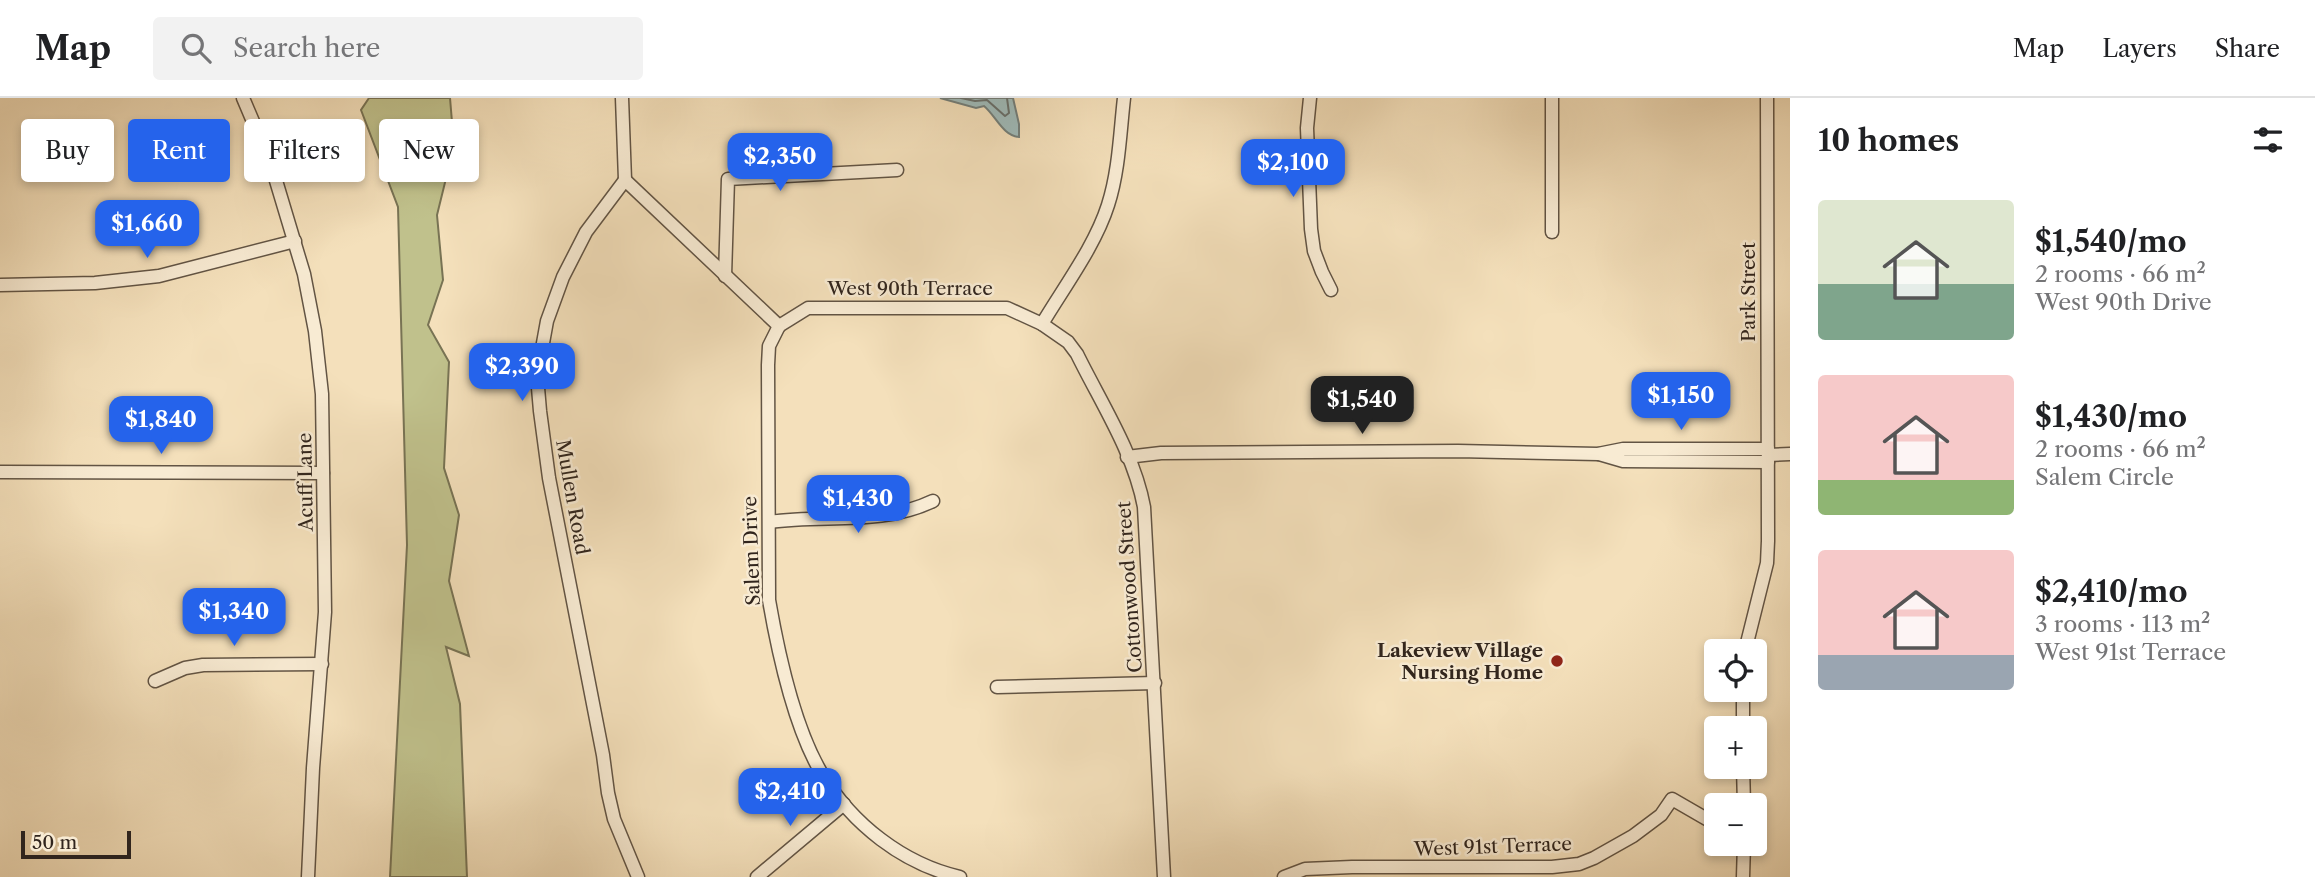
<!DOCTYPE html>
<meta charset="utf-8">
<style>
body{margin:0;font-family:"Libre Caslon Text",serif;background:#f2f2f2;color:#202124;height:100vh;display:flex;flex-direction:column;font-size:26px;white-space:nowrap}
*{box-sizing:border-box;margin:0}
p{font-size:23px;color:#757577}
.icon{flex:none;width:38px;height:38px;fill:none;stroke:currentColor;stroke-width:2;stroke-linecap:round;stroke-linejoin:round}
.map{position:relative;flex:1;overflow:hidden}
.drawer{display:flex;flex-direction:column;background:#fff;width:525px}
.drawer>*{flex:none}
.top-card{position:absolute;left:21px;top:21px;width:665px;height:63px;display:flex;gap:14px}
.buttons{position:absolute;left:1704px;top:541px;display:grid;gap:14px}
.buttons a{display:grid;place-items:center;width:63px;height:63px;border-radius:7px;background:#fff;box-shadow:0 4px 10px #0003;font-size:35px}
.scale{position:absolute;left:21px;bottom:18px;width:110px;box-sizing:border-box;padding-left:7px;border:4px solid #31251d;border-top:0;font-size:19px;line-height:24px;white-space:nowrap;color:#31251d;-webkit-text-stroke:5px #f8ebd3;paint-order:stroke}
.price{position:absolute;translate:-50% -60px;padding:0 16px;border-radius:14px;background:#2563eb;color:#fff;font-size:23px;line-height:46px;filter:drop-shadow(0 2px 4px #0008)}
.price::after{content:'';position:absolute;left:50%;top:42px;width:21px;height:16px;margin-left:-10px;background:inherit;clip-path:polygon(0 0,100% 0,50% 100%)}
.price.active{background:#222;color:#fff}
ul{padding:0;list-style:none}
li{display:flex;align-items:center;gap:21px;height:175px;padding:0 28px}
li span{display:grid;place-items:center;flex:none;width:196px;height:140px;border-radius:7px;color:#555}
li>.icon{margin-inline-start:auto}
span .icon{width:84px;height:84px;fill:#fffc;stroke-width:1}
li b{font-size:30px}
h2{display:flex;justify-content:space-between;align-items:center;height:84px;padding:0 28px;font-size:30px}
.chip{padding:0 24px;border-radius:7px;background:#fff;box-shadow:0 4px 10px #0003;font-size:24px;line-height:63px}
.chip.active{background:#2563eb;color:#fff}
header{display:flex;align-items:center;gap:42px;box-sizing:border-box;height:98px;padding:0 35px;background:#fff;border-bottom:2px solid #e0e0e0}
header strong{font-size:33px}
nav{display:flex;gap:38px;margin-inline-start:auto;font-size:24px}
.search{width:490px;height:63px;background:#f2f2f2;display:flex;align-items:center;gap:18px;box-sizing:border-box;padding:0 24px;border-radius:7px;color:#757577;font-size:26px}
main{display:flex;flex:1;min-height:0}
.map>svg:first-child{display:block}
.green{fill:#c0c18c;stroke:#787354;stroke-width:2}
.water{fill:#9fbbba;stroke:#737f7b;stroke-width:2}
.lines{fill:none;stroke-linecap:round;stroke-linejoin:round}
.shore{stroke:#68706c;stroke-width:2}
.street-casing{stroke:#625444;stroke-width:15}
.street{stroke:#f8ebd3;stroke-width:12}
.poi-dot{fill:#8f2418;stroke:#f8ebd3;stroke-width:2.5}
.labels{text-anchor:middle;stroke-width:5;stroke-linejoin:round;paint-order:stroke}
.street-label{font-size:19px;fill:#31251d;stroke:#f8ebd3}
.poi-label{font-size:19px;font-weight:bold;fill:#31251d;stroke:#f8ebd3;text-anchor:end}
</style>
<header>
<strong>Map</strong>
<div class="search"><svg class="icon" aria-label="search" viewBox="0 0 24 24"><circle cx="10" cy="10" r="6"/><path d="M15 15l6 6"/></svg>Search here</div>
<nav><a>Map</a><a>Layers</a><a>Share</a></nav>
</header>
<main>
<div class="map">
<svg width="1790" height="779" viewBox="0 0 1790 779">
<rect width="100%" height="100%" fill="#f4e0bb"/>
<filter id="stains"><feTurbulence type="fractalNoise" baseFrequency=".00286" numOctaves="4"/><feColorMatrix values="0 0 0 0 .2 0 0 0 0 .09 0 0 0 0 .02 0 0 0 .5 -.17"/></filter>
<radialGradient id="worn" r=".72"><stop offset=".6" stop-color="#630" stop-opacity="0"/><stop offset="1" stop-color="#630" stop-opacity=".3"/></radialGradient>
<path class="green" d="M 369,0 L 450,0 L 454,48 L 437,117 L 443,182 L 428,227 L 449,264 L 444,370 L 459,417 L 449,483 L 469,558 L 446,549 L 460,606 L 467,779 L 390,779 L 407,447 L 398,109 L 361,12 Z"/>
<path class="water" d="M 940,0 L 1013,0 L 1019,26 L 1019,39 C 1003,38 996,18 984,8 L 976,10 Z"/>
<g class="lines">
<path class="shore" d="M 961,0 L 975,3 L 987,2 L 1005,18 L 1009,15 L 1007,0"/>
<defs>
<g id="street">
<path d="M 243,0 L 271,66 L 304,176 L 315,233 L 322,296 L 325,514 L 313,670 L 308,779"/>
<path d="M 622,0 L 625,82"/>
<path d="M 1310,0 L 1307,30 L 1311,131 L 1314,153 L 1322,174 L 1331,192"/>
<path d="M 1552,0 L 1552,134"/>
<path d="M 725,178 L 728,81 L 897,72"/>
<path d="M 0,187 L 95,185 L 159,178 L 295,143"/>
<path d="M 1042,226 C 1064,189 1095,148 1108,107 C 1119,73 1120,35 1124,0"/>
<path d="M 779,228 L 808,210 L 1007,210 L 1042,226 L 1068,244 L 1077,256 C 1101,305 1134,355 1144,409 L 1164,779"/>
<path d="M 779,228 L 769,248 L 768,267 L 769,502 C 778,554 795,631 822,676 C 852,726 903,766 960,779"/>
<path d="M 1599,356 L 1623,363 L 1768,364"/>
<path d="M 1768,357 L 1790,356"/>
<path d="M 1127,359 L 1161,355 L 1458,353 L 1598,356 L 1623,351 L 1768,351"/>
<path d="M 0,374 L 323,375"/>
<path d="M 770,424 C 825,416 881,428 933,403"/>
<path d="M 1745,553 L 1767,465 L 1768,443 L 1767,0"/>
<path d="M 155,583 L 185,570 L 203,567 L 322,566"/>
<path d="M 997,589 L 1155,585"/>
<path d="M 1743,592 L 1743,630"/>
<path d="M 1743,668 L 1744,707"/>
<path d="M 638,779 L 614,721 L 608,695 L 603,657 L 549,380 L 540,313 L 537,278 L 547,223 L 563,179 L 586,134 L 625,82 L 779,228"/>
<path d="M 757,779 L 844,706"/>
<path d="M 1284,779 L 1305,771 L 1352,769 L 1552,769 L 1579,766 L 1594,760 L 1633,738 L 1661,717 L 1672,701 L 1717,727"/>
<path d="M 1743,779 L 1744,746"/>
</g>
</defs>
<use href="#street" class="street-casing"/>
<use href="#street" class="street"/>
</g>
<circle class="poi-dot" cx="1557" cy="563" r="7"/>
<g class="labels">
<g class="street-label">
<text x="910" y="197">West 90th Terrace</text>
<text transform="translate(1748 194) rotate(-90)" y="7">Park Street</text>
<text transform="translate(305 384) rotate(-91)" y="7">Acuff Lane</text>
<text transform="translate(573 399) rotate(80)" y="7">Mullen Road</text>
<text transform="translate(751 453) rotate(-92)" y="7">Salem Drive</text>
<text transform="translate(1129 489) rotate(-94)" y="7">Cottonwood Street</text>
<text transform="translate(1493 748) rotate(-2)" y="7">West 91st Terrace</text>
</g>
<g class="poi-label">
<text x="1543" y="559">Lakeview Village<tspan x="1543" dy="22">Nursing Home</tspan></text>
</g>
</g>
<rect width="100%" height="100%" filter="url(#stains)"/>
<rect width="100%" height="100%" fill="url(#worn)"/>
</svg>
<div class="buttons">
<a><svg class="icon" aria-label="locate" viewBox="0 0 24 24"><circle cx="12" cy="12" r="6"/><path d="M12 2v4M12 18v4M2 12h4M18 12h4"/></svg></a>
<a>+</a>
<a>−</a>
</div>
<div class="scale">50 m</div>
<b class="price" style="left:780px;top:95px">$2,350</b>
<b class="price" style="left:1293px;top:101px">$2,100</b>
<b class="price" style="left:147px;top:162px">$1,660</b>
<b class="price" style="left:522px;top:305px">$2,390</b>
<b class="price" style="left:1681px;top:334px">$1,150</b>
<b class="price active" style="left:1362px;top:338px">$1,540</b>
<b class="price" style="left:161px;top:358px">$1,840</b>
<b class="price" style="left:858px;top:437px">$1,430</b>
<b class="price" style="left:234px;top:550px">$1,340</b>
<b class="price" style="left:790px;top:730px">$2,410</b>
<div class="top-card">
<a class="chip">Buy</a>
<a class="chip active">Rent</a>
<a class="chip">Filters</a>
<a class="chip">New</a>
</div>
</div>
<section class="drawer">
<h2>10 homes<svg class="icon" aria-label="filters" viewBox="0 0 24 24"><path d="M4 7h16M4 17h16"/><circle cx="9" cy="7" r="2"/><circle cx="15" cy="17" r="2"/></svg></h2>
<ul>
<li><span style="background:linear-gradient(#dfe7d0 60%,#7fa58c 0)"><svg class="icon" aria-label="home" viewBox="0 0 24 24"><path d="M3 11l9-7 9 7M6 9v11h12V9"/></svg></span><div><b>$1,540/mo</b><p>2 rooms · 66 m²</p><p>West 90th Drive</p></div></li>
<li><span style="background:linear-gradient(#f6c9c9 75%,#8fb573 0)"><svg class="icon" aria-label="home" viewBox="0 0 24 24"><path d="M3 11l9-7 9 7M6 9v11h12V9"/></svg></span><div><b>$1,430/mo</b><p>2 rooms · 66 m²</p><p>Salem Circle</p></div></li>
<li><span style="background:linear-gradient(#f6c9c9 75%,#9aa5b1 0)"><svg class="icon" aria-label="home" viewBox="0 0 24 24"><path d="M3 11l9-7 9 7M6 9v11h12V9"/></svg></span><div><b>$2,410/mo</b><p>3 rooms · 113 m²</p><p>West 91st Terrace</p></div></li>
</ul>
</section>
</main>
